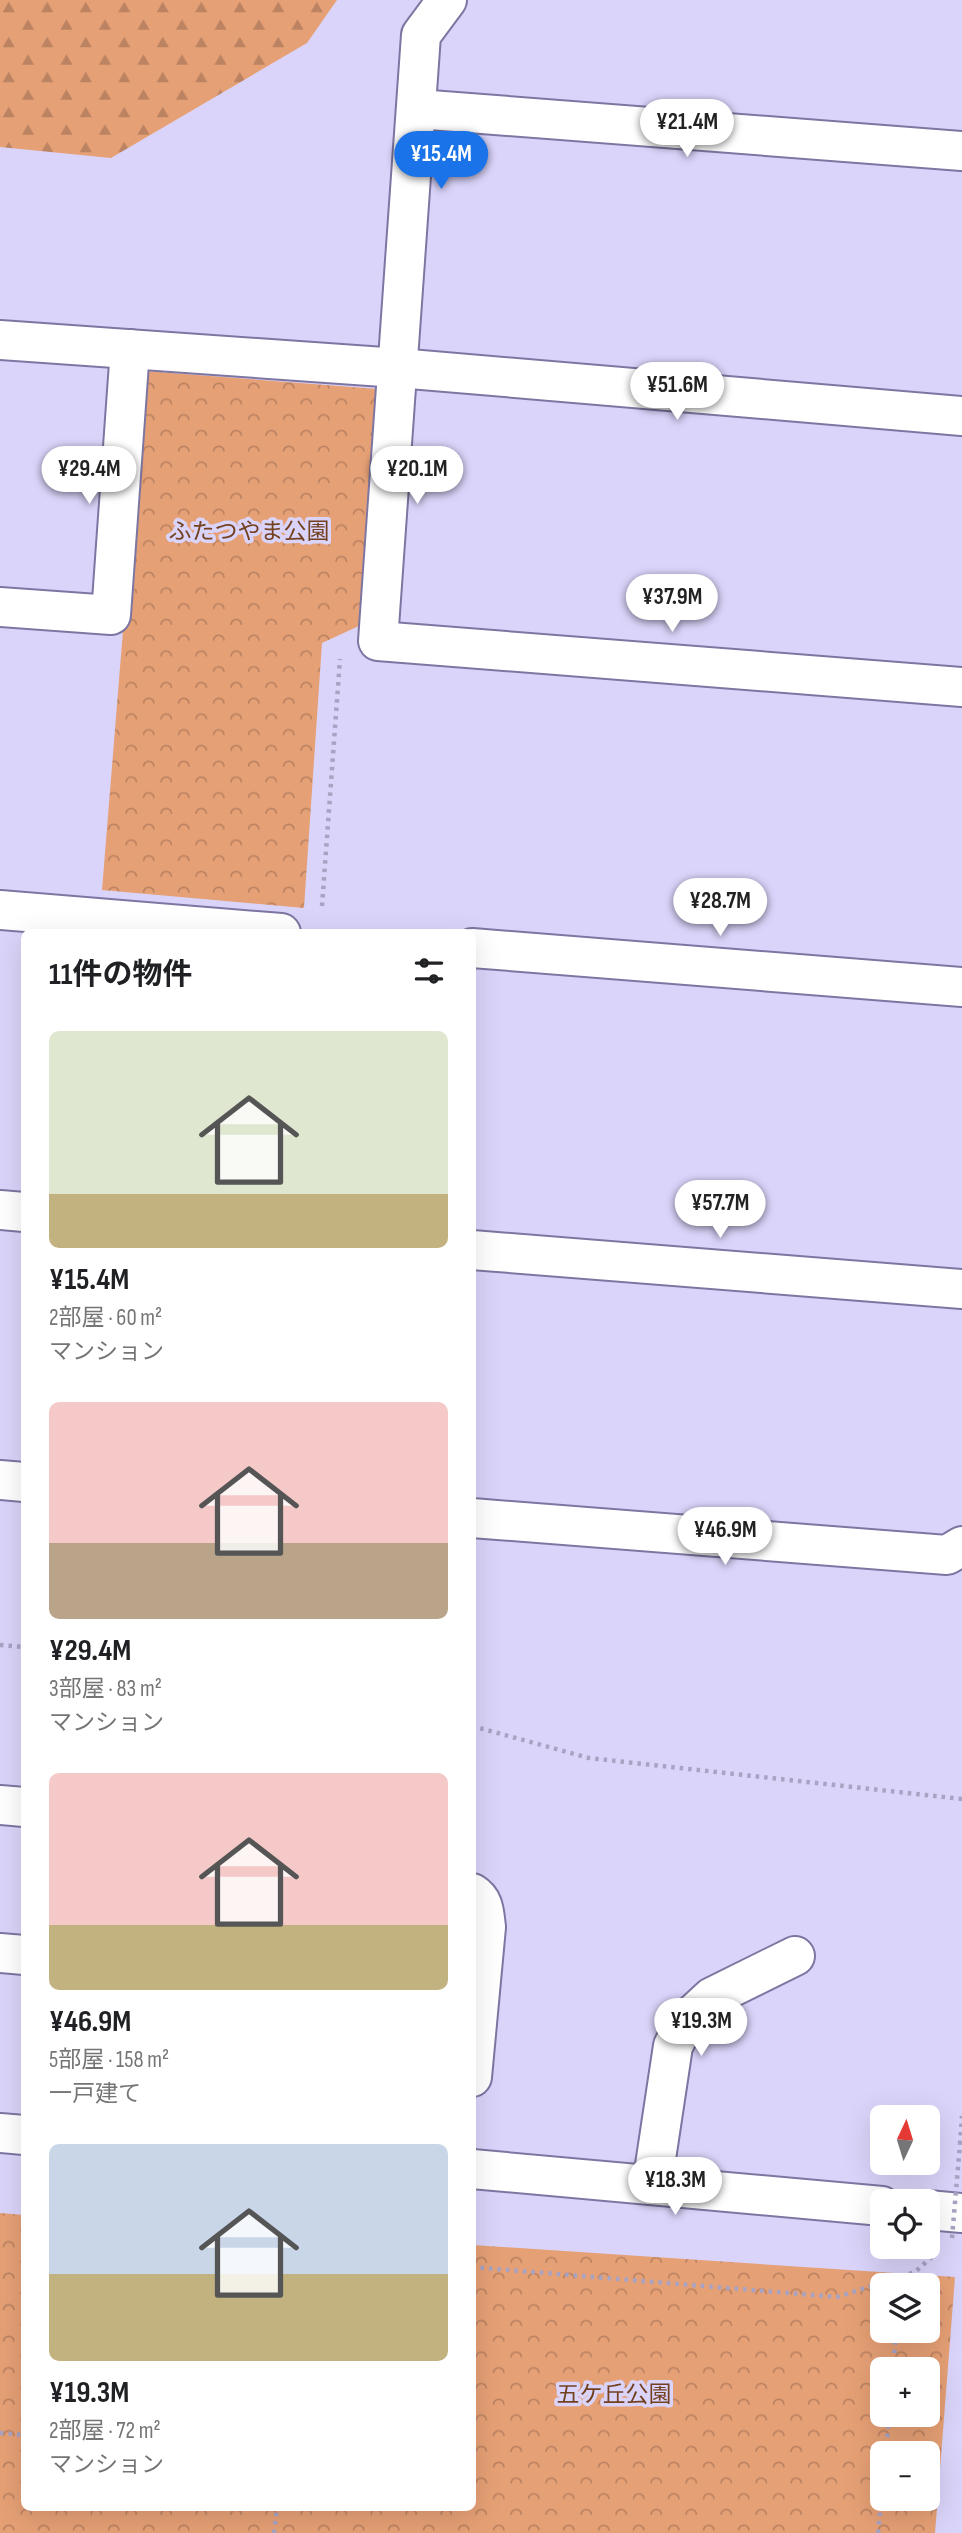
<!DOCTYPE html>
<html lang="ja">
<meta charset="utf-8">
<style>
body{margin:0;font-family:"Sofia Sans Condensed","Noto Sans JP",sans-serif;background:#f2f2f2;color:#202124;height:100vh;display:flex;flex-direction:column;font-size:26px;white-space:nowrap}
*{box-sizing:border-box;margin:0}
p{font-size:23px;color:#757577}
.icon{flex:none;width:38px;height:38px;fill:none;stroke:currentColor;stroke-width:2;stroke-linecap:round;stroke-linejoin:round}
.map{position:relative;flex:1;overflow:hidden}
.details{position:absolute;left:21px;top:929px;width:455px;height:1582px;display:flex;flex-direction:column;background:#fff;border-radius:10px;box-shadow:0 7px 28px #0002}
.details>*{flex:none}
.needle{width:46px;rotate:4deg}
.fabs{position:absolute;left:870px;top:2105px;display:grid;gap:14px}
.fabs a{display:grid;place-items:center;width:70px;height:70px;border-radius:10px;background:#fff;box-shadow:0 7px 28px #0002;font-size:35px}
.price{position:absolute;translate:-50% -60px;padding:0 16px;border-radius:24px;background:#fff;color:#222;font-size:23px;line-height:46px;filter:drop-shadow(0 2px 4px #0008)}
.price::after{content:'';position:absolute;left:50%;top:42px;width:21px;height:16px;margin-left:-10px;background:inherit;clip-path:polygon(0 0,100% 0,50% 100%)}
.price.active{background:#1a73e8;color:#fff}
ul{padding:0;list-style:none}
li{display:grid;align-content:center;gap:14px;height:371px;padding:0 28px}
li span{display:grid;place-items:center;height:217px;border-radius:10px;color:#555}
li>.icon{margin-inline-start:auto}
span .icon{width:126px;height:126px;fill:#fffc;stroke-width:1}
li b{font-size:30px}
h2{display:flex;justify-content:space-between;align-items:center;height:84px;padding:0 28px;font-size:30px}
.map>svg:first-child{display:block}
.forest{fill:url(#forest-firs)}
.park{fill:url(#park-crowns);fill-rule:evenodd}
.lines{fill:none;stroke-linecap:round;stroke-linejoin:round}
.minor-casing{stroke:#7e76a2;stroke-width:42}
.path{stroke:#a8a3c3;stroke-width:4.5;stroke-dasharray:3.5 5;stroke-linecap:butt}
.minor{stroke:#fff;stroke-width:38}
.path-bridge{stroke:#a8a3c3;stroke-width:4.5;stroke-dasharray:3.5 5;stroke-linecap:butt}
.labels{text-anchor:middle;stroke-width:7;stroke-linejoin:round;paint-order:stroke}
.park-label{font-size:23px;fill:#74411f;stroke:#dad4fa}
</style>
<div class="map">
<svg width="962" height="2533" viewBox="0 0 962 2533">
<defs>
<pattern id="forest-firs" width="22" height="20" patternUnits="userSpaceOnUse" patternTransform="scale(1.75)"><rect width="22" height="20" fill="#e6a075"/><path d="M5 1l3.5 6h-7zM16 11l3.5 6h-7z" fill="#bc8362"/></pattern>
<pattern id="park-crowns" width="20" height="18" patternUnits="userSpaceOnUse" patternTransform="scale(1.75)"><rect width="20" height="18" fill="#e6a075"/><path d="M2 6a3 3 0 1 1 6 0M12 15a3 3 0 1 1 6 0" fill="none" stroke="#bc8362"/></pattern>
</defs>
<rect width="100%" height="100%" fill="#dad4fa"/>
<path class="forest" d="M 0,0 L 337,0 L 307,43 L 111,158 L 0,147 Z"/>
<g class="park">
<path d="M 144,371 L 378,389 L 361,625 L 322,643 L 304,908 L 102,890 Z"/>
<path d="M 0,2213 L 24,2215 L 24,2508 L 472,2508 L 473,2245 L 955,2277 L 935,2533 L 0,2533 ZM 882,2286 L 928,2286 L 928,2331 L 882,2331 ZM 882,2370 L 928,2370 L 928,2415 L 882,2415 ZM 882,2454 L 928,2454 L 928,2499 L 882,2499 Z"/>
</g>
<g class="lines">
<defs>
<g id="minor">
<path d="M 447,0 L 421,35 L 378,641 L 962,687"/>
<path d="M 417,109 L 962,151"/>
<path d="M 0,340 L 398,368 L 962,416"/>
<path d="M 0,607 L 111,615 L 130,349"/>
<path d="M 0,910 L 281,933"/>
<path d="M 472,948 L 962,987"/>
<path d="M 0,1210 L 24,1212"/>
<path d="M 472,1250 L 962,1289"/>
<path d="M 0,1480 L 24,1482"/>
<path d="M 472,1518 L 947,1555 L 962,1546"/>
<path d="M 0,1805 L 24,1807"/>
<path d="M 472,1893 C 485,1901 484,1913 486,1927 L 472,2077"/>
<path d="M 0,1953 L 24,1955"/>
<path d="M 0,2133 L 24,2135"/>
<path d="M 472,2169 L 882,2206"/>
<path d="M 652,2185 L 673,2046 L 686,2021 L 712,1997 L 795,1956"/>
<path d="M 928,2210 L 962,2213"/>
</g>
</defs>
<use href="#minor" class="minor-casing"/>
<g class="path">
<path d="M 322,906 L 340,659"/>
<path d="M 0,1645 L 24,1647"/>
<path d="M 472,1726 L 589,1758 L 962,1799"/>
<path d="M 960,2144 L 962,2116"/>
<path d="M 472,2267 L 837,2297 L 915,2272 L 936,2253"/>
<path d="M 893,2370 L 896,2331"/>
<path d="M 0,2433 L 24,2435"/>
<path d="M 886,2454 L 889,2415"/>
<path d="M 274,2533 L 277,2508"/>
<path d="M 878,2533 L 882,2493"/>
</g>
<use href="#minor" class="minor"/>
<path class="path-bridge" d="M 952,2238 L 960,2144"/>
</g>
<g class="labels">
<g class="park-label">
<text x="249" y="539">ふたつやま公園</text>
<text x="614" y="2402">五ケ丘公園</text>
</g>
</g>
</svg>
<div class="fabs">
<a><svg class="needle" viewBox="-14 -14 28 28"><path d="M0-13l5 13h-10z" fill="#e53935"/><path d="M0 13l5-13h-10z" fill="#757577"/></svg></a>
<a><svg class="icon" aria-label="locate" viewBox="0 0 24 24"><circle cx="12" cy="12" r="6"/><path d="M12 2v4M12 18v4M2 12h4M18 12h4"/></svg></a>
<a><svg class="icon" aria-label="layers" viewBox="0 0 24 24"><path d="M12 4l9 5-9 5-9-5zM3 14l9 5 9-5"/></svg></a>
<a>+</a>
<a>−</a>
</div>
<b class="price" style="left:687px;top:159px">¥21.4M</b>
<b class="price active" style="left:441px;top:191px">¥15.4M</b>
<b class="price" style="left:677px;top:422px">¥51.6M</b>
<b class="price" style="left:89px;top:506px">¥29.4M</b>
<b class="price" style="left:417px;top:506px">¥20.1M</b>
<b class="price" style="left:672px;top:634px">¥37.9M</b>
<b class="price" style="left:720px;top:938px">¥28.7M</b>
<b class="price" style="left:720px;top:1240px">¥57.7M</b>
<b class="price" style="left:725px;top:1567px">¥46.9M</b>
<b class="price" style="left:701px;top:2058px">¥19.3M</b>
<b class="price" style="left:675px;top:2217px">¥18.3M</b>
<section class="details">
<h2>11件の物件<svg class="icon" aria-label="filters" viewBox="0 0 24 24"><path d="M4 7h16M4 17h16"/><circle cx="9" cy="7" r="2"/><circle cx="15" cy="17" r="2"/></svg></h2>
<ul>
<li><span style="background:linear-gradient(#dfe7d0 75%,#c2b280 0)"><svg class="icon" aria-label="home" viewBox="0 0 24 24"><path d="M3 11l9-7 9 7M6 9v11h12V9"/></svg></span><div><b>¥15.4M</b><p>2部屋 · 60 m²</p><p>マンション</p></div></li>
<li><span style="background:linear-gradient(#f6c9c9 65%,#b9a48a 0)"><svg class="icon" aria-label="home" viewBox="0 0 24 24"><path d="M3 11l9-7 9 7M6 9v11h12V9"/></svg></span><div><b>¥29.4M</b><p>3部屋 · 83 m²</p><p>マンション</p></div></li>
<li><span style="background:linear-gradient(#f6c9c9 70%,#c2b280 0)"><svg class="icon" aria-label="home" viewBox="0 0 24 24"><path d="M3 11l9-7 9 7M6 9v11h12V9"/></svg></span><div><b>¥46.9M</b><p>5部屋 · 158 m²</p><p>一戸建て</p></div></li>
<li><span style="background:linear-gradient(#c9d6e8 60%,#c2b280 0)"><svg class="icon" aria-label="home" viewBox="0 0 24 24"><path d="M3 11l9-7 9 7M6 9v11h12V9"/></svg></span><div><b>¥19.3M</b><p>2部屋 · 72 m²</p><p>マンション</p></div></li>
</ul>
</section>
</div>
